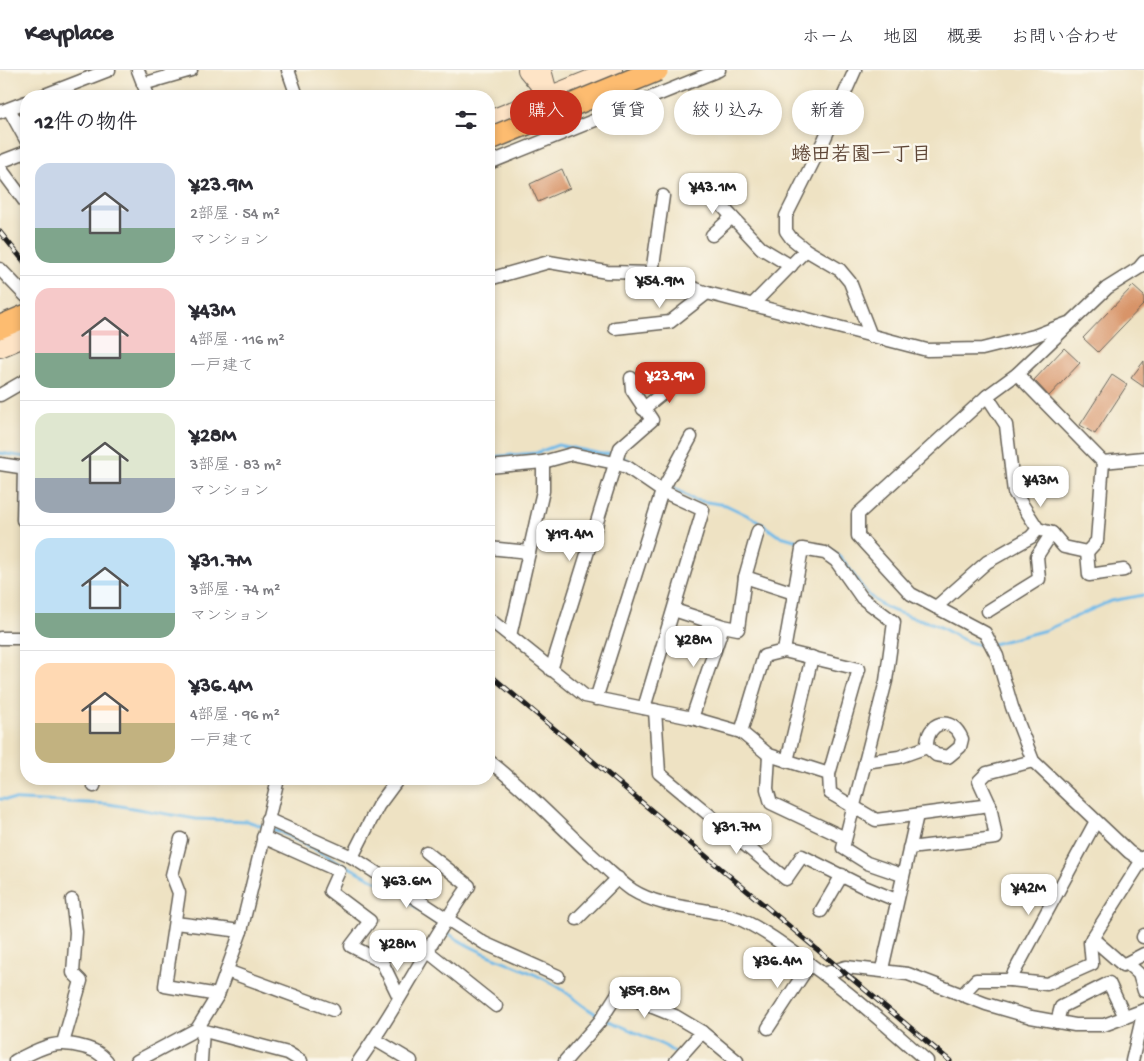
<!DOCTYPE html>
<html lang="ja">
<meta charset="utf-8">
<style>
body{margin:0;font-family:"Gochi Hand","Klee One",sans-serif;background:#f7f7f7;color:#2b2b33;height:100vh;display:flex;flex-direction:column;font-size:19px;white-space:nowrap}
*{box-sizing:border-box;margin:0}
p{font-size:16px;color:#7c7c81}
.icon{flex:none;width:28px;height:28px;fill:none;stroke:currentColor;stroke-width:2;stroke-linecap:round;stroke-linejoin:round}
.map{position:relative;flex:1;overflow:hidden}
.side{position:absolute;left:20px;top:20px;width:475px;height:695px;display:flex;flex-direction:column;background:#fff;border-radius:20px;box-shadow:0 2px 8px #0003}
.side>*{flex:none}
.top-card{position:absolute;left:510px;top:20px;width:475px;height:45px;display:flex;gap:10px}
.price{position:absolute;translate:-50% -42px;padding:0 11px;border-radius:10px;background:#fff;color:#222;font-size:16px;line-height:32px;filter:drop-shadow(0 1px 2px #0008)}
.price::after{content:'';position:absolute;left:50%;top:30px;width:15px;height:11px;margin-left:-8px;background:inherit;clip-path:polygon(0 0,100% 0,50% 100%)}
.price.on{background:#c8321e;color:#fff}
ul{padding:0;list-style:none}
li{display:flex;align-items:center;gap:15px;height:125px;padding:0 15px}
li+li{border-top:1px solid #e1e1e2}
li span{display:grid;place-items:center;flex:none;width:140px;height:100px;border-radius:15px;color:#555}
li>.icon{margin-inline-start:auto}
span .icon{width:60px;height:60px;fill:#fffc;stroke-width:1}
li b{font-size:21px}
h2{display:flex;justify-content:space-between;align-items:center;height:60px;padding:0 15px;font-size:21px}
.tag{padding:0 18px;border-radius:22px;background:#fff;box-shadow:0 2px 8px #0003;font-size:18px;line-height:45px}
.tag.on{background:#c8321e;color:#fff}
header{display:flex;align-items:center;gap:30px;box-sizing:border-box;height:70px;padding:0 25px;background:#fff;border-bottom:1px solid #e1e1e2}
header strong{font-size:24px}
nav{display:flex;gap:28px;margin-inline-start:auto;font-size:18px}
.map>svg:first-child{display:block}
.lines{fill:none;stroke-linecap:round;stroke-linejoin:round}
.stream{stroke:#70bae8;stroke-width:3}
.building{fill:#d89469}
.street-casing{stroke:#666156;stroke-width:15}
.secondary-casing{stroke:#666156;stroke-width:20}
.highway-casing{stroke:#666156;stroke-width:25}
.street{stroke:#fff;stroke-width:12}
.secondary{stroke:#fee4c6;stroke-width:18}
.highway{stroke:#fdbc70;stroke-width:22}
.rail-casing{stroke:#1c1c1c;stroke-width:5}
.rail{stroke:#fbf7ec;stroke-width:3;stroke-dasharray:9;stroke-linecap:butt}
.highway-bridge-casing{stroke:#666156;stroke-width:25;stroke-linecap:butt}
.highway-bridge{stroke:#fdbc70;stroke-width:22}
.labels{text-anchor:middle;stroke-width:5;stroke-linejoin:round;paint-order:stroke}
.neighbourhood-label{font-size:20px;font-weight:bold;fill:#5e4637;stroke:#fbf7ec}
</style>
<header>
<strong>Keyplace</strong>
<nav><a>ホーム</a><a>地図</a><a>概要</a><a>お問い合わせ</a></nav>
</header>
<div class="map">
<svg width="1144" height="991" viewBox="0 0 1144 991">
<rect width="100%" height="100%" fill="#fbf7ec"/>
<filter id="ink" filterUnits="userSpaceOnUse"><feTurbulence type="fractalNoise" baseFrequency=".02" numOctaves="2"/><feDisplacementMap in="SourceGraphic" scale="10" xChannelSelector="R" yChannelSelector="G"/><feConvolveMatrix kernelMatrix="1 2 1 2 8 2 1 2 1" color-interpolation-filters="sRGB"/></filter>
<filter id="wash" filterUnits="userSpaceOnUse"><feTurbulence type="fractalNoise" baseFrequency=".0096" numOctaves="4" result="noise"/><feDisplacementMap in="SourceGraphic" scale="20" xChannelSelector="R" yChannelSelector="G"/><feGaussianBlur stdDeviation="1.12" result="paint"/><feColorMatrix in="noise" values="0 0 0 0 0 0 0 0 0 0 0 0 0 0 0 0 0 1.4 0 .05"/><feComposite in="paint" operator="in"/></filter>
<g filter="url(#wash)">
<rect width="100%" height="100%" fill="#eee2c3"/>
<g class="lines">
<g class="stream">
<path d="M 0,383 L 26,387"/>
<path d="M 621,386 L 663,411"/>
<path d="M 489,387 L 536,383 L 558,375 L 602,384 L 615,384"/>
<path d="M 668,414 L 694,430 L 726,435 L 755,449 L 777,465 L 805,473"/>
<path d="M 828,478 C 849,489 854,512 871,527 C 887,542 910,546 931,553 C 951,560 965,576 987,575"/>
<path d="M 993,574 L 1046,560 L 1111,531 L 1144,525"/>
<path d="M 0,729 L 109,734 L 196,749 L 247,751 L 262,756"/>
<path d="M 268,758 L 280,762 L 386,816"/>
<path d="M 407,830 L 440,856"/>
<path d="M 444,860 C 477,886 520,894 555,915 C 571,924 583,938 600,946"/>
<path d="M 606,949 L 665,976 L 678,985"/>
</g>
</g>
<g id="blocks">
<g class="building">
<path d="M 562,99 L 570,118 L 538,132 L 530,114 Z"/>
<path d="M 1133,216 L 1144,226 L 1144,234 L 1098,282 L 1083,268 Z"/>
<path d="M 1064,278 L 1080,293 L 1049,326 L 1034,310 Z"/>
<path d="M 1144,291 L 1144,317 L 1131,308 Z"/>
<path d="M 1112,305 L 1127,315 L 1095,364 L 1080,355 Z"/>
</g>
</g>
</g>
<g filter="url(#ink)">
<use href="#blocks" fill-opacity="0" stroke="#666156" stroke-width="1"/>
<g class="lines">
<defs>
<g id="street">
<path d="M 138,0 L 148,26"/>
<path d="M 288,0 L 297,26"/>
<path d="M 143,14 L 191,0"/>
<path d="M 42,26 L 109,0"/>
<path d="M 9,39 L 26,70"/>
<path d="M 0,42 L 26,32"/>
<path d="M 0,92 L 26,82"/>
<path d="M 489,93 L 719,0"/>
<path d="M 0,98 L 26,133"/>
<path d="M 722,136 L 761,178 L 791,196"/>
<path d="M 712,165 L 732,147"/>
<path d="M 806,180 L 840,200 L 850,212 L 871,266"/>
<path d="M 1144,192 L 1139,198 L 1107,218 L 1017,304 L 987,326 L 858,444 L 858,466 L 911,524 L 985,563 L 997,586 L 1012,637 L 1033,691 L 1129,782 L 1144,792"/>
<path d="M 0,199 L 26,226"/>
<path d="M 652,203 L 663,126"/>
<path d="M 489,209 L 549,192 L 607,202 L 652,203 L 707,223 L 927,280 L 982,279 L 1034,266 L 1068,253"/>
<path d="M 752,235 L 806,180 L 791,168 L 786,161 L 786,146 L 824,70 L 855,0"/>
<path d="M 615,258 L 670,252 L 707,223"/>
<path d="M 0,325 L 26,310"/>
<path d="M 987,326 L 1006,355 L 1014,422 L 1038,459 L 1052,463 L 1064,477 L 1087,482 L 1097,471 L 1103,392 L 1017,304"/>
<path d="M 643,339 L 680,309"/>
<path d="M 1103,392 L 1144,388"/>
<path d="M 0,394 L 26,398"/>
<path d="M 489,397 L 543,392 L 572,384 L 615,393 L 627,397 L 662,421 L 703,440 L 644,638"/>
<path d="M 24,398 L 23,450 L 26,450"/>
<path d="M 489,478 L 529,482"/>
<path d="M 1087,482 L 1089,505 L 1124,500"/>
<path d="M 745,507 L 794,523"/>
<path d="M 936,537 L 987,492 L 1031,467 L 1038,459"/>
<path d="M 674,540 L 723,556 L 738,559 L 745,507 L 758,461"/>
<path d="M 988,541 L 1039,509 L 1037,486 L 1052,463"/>
<path d="M 489,549 L 585,626 L 692,648 L 741,662 L 769,685 L 829,704 L 830,723 L 876,750 L 990,735 L 979,711 L 987,703 L 1033,691"/>
<path d="M 510,566 L 543,421 L 543,392"/>
<path d="M 0,568 L 26,568"/>
<path d="M 784,581 L 859,599 L 829,704"/>
<path d="M 551,600 L 620,378 L 652,350 L 632,320 L 631,308"/>
<path d="M 596,629 L 662,421 L 691,367"/>
<path d="M 655,640 L 659,703 L 786,809 L 802,786 L 862,816 L 896,830"/>
<path d="M 692,648 L 723,556"/>
<path d="M 741,662 L 764,586 L 784,581 L 802,479 L 825,483 L 836,491 L 862,528 L 894,552 L 886,611 L 843,778 L 867,793 L 902,805"/>
<path d="M 769,685 L 767,719 L 771,733 L 845,768"/>
<path d="M 489,691 C 527,720 559,756 595,788 C 607,799 619,811 632,820 C 667,842 708,835 744,851 C 769,863 789,879 811,895 C 852,924 889,958 927,991"/>
<path d="M 787,691 L 812,587"/>
<path d="M 865,692 L 899,687 L 927,677 C 926,651 952,644 962,669 L 960,677 L 948,687 L 936,685 L 927,677"/>
<path d="M 94,716 L 96,709"/>
<path d="M 267,749 L 352,787 L 484,873 L 558,906"/>
<path d="M 263,767 L 339,801 L 330,821 L 370,851 L 351,876 L 382,892 L 399,927"/>
<path d="M 181,769 L 172,805 L 179,823 L 165,916 L 218,925"/>
<path d="M 909,778 L 996,768 L 990,735"/>
<path d="M 352,787 L 378,736 L 398,709"/>
<path d="M 821,841 L 842,805"/>
<path d="M 577,849 L 618,808"/>
<path d="M 175,853 L 241,861"/>
<path d="M 1143,867 L 1144,865"/>
<path d="M 1092,868 L 1123,895 L 1144,884"/>
<path d="M 427,881 L 496,936"/>
<path d="M 1127,893 L 1139,904 L 1144,921"/>
<path d="M 882,899 L 917,745"/>
<path d="M 227,901 L 333,940"/>
<path d="M 824,904 L 846,897 L 908,904 L 986,934 L 1031,947 L 1075,955 L 1104,955 L 1144,940"/>
<path d="M 1010,910 L 1047,914 L 1092,894 L 1090,872 L 1144,787"/>
<path d="M 962,925 L 976,910 L 1010,910 L 1096,751"/>
<path d="M 1057,952 L 1061,937 L 1109,913 L 1125,947"/>
<path d="M 768,958 L 810,894"/>
<path d="M 197,959 L 288,983 L 301,991"/>
<path d="M 374,969 L 411,991"/>
<path d="M 63,973 L 81,911 L 73,903 L 76,862 L 72,830"/>
<path d="M 15,991 C 41,978 54,969 83,977 C 94,980 99,982 107,991"/>
<path d="M 137,991 L 197,959 L 218,925 L 241,861 L 278,709"/>
<path d="M 201,991 L 203,960"/>
<path d="M 359,991 C 399,935 429,872 469,816 L 426,782"/>
<path d="M 565,991 L 600,951 L 618,923 L 675,946 L 702,962 L 737,991"/>
<path d="M 676,991 L 702,962"/>
<path d="M 1132,991 L 1144,940"/>
</g>
<g id="secondary">
<path d="M 527,0 L 547,24"/>
<path d="M 542,0 L 549,26 L 554,35"/>
<path d="M 489,50 L 613,0"/>
<path d="M 0,278 L 26,267"/>
</g>
<path id="highway" d="M 0,257 L 26,246"/>
</defs>
<use href="#street" class="street-casing"/>
<use href="#secondary" class="secondary-casing"/>
<use href="#highway" class="highway-casing"/>
<use href="#street" class="street"/>
<use href="#secondary" class="secondary"/>
<use href="#highway" class="highway"/>
<defs>
<g id="rail">
<path d="M 0,162 L 26,194"/>
<path d="M 489,604 L 950,991"/>
</g>
</defs>
<use href="#rail" class="rail-casing"/>
<use href="#rail" class="rail"/>
<defs>
<path id="highway-bridge" d="M 489,69 L 657,0"/>
</defs>
<use href="#highway-bridge" class="highway-bridge-casing"/>
<use href="#highway-bridge" class="highway-bridge"/>
</g>
</g>
<g class="labels">
<g class="neighbourhood-label">
<text x="861" y="90">蜷田若園一丁目</text>
</g>
</g>
</svg>
<b class="price" style="left:713px;top:145px">¥43.1M</b>
<b class="price" style="left:660px;top:239px">¥54.9M</b>
<b class="price on" style="left:670px;top:334px">¥23.9M</b>
<b class="price" style="left:1041px;top:438px">¥43M</b>
<b class="price" style="left:570px;top:492px">¥19.4M</b>
<b class="price" style="left:694px;top:598px">¥28M</b>
<b class="price" style="left:737px;top:785px">¥31.7M</b>
<b class="price" style="left:407px;top:839px">¥63.6M</b>
<b class="price" style="left:1029px;top:846px">¥42M</b>
<b class="price" style="left:398px;top:902px">¥28M</b>
<b class="price" style="left:778px;top:919px">¥36.4M</b>
<b class="price" style="left:645px;top:949px">¥59.8M</b>
<div class="top-card">
<a class="tag on">購入</a>
<a class="tag">賃貸</a>
<a class="tag">絞り込み</a>
<a class="tag">新着</a>
</div>
<section class="side">
<h2>12件の物件<svg class="icon" aria-label="filters" viewBox="0 0 24 24"><path d="M4 7h16M4 17h16"/><circle cx="9" cy="7" r="2"/><circle cx="15" cy="17" r="2"/></svg></h2>
<ul>
<li><span style="background:linear-gradient(#c9d6e8 65%,#7fa58c 0)"><svg class="icon" aria-label="home" viewBox="0 0 24 24"><path d="M3 11l9-7 9 7M6 9v11h12V9"/></svg></span><div><b>¥23.9M</b><p>2部屋 · 54 m²</p><p>マンション</p></div></li>
<li><span style="background:linear-gradient(#f6c9c9 65%,#7fa58c 0)"><svg class="icon" aria-label="home" viewBox="0 0 24 24"><path d="M3 11l9-7 9 7M6 9v11h12V9"/></svg></span><div><b>¥43M</b><p>4部屋 · 116 m²</p><p>一戸建て</p></div></li>
<li><span style="background:linear-gradient(#dfe7d0 65%,#9aa5b1 0)"><svg class="icon" aria-label="home" viewBox="0 0 24 24"><path d="M3 11l9-7 9 7M6 9v11h12V9"/></svg></span><div><b>¥28M</b><p>3部屋 · 83 m²</p><p>マンション</p></div></li>
<li><span style="background:linear-gradient(#bfe0f5 75%,#7fa58c 0)"><svg class="icon" aria-label="home" viewBox="0 0 24 24"><path d="M3 11l9-7 9 7M6 9v11h12V9"/></svg></span><div><b>¥31.7M</b><p>3部屋 · 74 m²</p><p>マンション</p></div></li>
<li><span style="background:linear-gradient(#ffd9b3 60%,#c2b280 0)"><svg class="icon" aria-label="home" viewBox="0 0 24 24"><path d="M3 11l9-7 9 7M6 9v11h12V9"/></svg></span><div><b>¥36.4M</b><p>4部屋 · 96 m²</p><p>一戸建て</p></div></li>
</ul>
</section>
</div>
